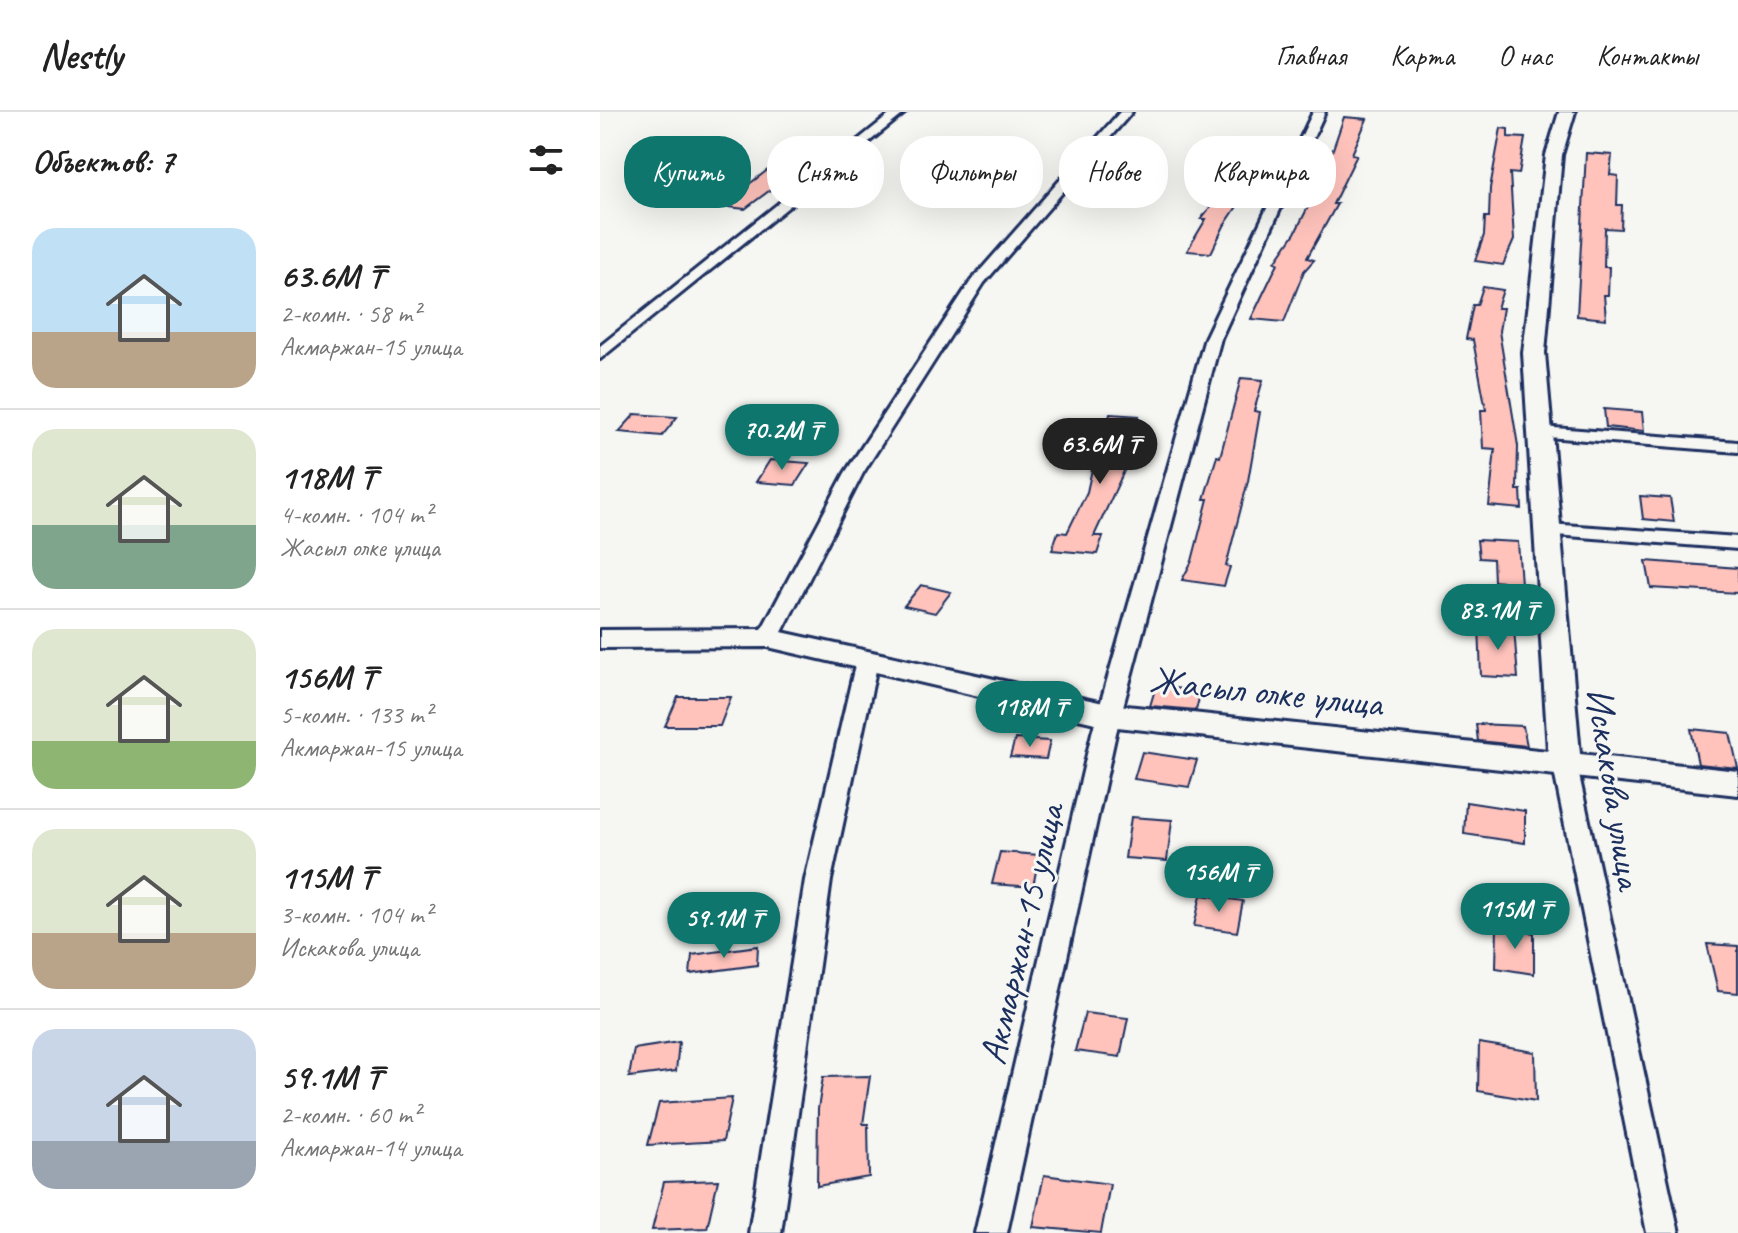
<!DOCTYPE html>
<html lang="ru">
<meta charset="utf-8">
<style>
body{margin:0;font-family:Caveat,sans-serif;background:#f6f6f6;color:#222;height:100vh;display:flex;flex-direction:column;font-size:30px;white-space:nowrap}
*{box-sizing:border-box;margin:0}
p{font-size:26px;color:#767676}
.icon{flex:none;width:44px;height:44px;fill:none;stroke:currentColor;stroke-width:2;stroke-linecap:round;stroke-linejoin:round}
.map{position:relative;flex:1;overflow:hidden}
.panel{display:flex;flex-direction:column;background:#fff;width:600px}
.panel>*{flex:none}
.hud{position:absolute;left:24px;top:24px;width:760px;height:72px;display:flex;gap:16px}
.price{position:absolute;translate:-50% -68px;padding:0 18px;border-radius:28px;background:#0f766e;color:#fff;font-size:26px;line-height:52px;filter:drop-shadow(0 2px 4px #0008)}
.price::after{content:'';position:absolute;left:50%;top:48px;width:24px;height:18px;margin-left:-12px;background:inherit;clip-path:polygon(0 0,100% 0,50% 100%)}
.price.on{background:#222;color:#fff}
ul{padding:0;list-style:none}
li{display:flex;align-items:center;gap:24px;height:200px;padding:0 32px}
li+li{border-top:2px solid #e0e0e0}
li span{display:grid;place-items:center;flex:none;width:224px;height:160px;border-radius:24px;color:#555}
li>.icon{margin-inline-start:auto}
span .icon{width:96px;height:96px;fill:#fffc;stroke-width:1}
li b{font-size:34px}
h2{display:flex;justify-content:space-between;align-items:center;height:96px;padding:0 32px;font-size:34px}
.tag{padding:0 28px;border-radius:32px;background:#fff;box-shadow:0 8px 32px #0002;font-size:28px;line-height:72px}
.tag.on{background:#0f766e;color:#fff}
header{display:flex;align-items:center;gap:48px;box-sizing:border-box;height:112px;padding:0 40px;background:#fff;border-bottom:2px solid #e0e0e0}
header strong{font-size:38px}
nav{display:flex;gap:44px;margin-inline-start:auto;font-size:28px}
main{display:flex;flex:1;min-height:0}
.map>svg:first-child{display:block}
.building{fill:#ffc3bc;stroke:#1b2f5e;stroke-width:2}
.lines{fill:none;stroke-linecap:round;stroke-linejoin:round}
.street-casing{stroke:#1b2f5e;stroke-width:6}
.secondary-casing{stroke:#1b2f5e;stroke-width:6}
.street{fill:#f6f6f2;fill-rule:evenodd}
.secondary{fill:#f6f6f2;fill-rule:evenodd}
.labels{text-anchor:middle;stroke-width:6;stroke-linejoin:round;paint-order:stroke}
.street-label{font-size:38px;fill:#1b2f5e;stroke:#f6f6f2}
</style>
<header>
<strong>Nestly</strong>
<nav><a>Главная</a><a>Карта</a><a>О нас</a><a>Контакты</a></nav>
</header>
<main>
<section class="panel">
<h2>Объектов: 7<svg class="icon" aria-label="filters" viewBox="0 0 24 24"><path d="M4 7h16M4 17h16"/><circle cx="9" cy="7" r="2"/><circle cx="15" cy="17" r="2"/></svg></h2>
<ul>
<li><span style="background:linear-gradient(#bfe0f5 65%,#b9a48a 0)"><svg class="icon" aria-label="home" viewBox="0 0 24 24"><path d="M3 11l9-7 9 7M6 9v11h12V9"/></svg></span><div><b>63.6M ₸</b><p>2-комн. · 58 m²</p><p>Акмаржан-15 улица</p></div></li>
<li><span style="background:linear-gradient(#dfe7d0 60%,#7fa58c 0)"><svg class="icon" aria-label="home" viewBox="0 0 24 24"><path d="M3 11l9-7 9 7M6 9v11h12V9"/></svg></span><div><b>118M ₸</b><p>4-комн. · 104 m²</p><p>Жасыл олке улица</p></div></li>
<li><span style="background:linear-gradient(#dfe7d0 70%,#8fb573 0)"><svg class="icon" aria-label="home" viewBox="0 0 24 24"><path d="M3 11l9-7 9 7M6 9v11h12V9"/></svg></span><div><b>156M ₸</b><p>5-комн. · 133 m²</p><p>Акмаржан-15 улица</p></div></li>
<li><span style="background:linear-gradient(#dfe7d0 65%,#b9a48a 0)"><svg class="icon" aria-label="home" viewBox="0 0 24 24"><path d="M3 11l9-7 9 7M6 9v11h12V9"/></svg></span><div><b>115M ₸</b><p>3-комн. · 104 m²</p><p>Искакова улица</p></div></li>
<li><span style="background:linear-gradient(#c9d6e8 70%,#9aa5b1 0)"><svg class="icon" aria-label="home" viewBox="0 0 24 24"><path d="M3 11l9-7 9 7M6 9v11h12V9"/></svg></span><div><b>59.1M ₸</b><p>2-комн. · 60 m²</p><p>Акмаржан-14 улица</p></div></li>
</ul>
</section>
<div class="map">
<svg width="1138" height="1121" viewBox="0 0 1138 1121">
<rect width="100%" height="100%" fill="#f6f6f2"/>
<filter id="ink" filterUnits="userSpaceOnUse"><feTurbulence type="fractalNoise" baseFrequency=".0125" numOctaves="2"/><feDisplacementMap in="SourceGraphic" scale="16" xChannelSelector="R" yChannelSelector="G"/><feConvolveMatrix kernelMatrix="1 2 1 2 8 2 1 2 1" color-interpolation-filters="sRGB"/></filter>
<g filter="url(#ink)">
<g class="building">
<path d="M 744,5 L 767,7 L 752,42 L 757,43 L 733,92 L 737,92 L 707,146 L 714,148 L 704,159 L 684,210 L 651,207 L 678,151 L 675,150 L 695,121 L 724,63 Z"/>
<path d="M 901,16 L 908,17 L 908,25 L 925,26 L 919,62 L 910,61 L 914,128 L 903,153 L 875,149 L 884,123 L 885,105 L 889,105 L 890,76 Z"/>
<path d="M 513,40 L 533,42 L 506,80 L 478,78 Z"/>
<path d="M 986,41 L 1012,43 L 1010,63 L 1018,64 L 1017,93 L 1022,93 L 1021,117 L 1005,116 L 1004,155 L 1009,155 L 1008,183 L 1004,183 L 1006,207 L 977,204 Z"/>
<path d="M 173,54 L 198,57 L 145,97 L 120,94 Z"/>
<path d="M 637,61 L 658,63 L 624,114 L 611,141 L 587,139 L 606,107 L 601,107 Z"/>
<path d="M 883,175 L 903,178 L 897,196 L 903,196 L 899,219 L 918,334 L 917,378 L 921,378 L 922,397 L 889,394 L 895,337 L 883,336 L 881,298 L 886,298 L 873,228 L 866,227 L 873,193 L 877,193 Z"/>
<path d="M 641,266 L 663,268 L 654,299 L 660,300 L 648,369 L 626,454 L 630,455 L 624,474 L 582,468 L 592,449 L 608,387 L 604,387 L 617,344 L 620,345 Z"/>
<path d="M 1004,297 L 1042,300 L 1044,319 L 1006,315 Z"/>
<path d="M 35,302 L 77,305 L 62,324 L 19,320 Z"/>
<path d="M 510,302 L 539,304 L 525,357 L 494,424 L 503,424 L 497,442 L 452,438 L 458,420 L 467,421 L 487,380 L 498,330 L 503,331 Z"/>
<path d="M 170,348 L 209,351 L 195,373 L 156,370 Z"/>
<path d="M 1040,384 L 1070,386 L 1074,410 L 1043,407 Z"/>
<path d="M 877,428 L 918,430 L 921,472 L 894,469 L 893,447 L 879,446 Z"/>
<path d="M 1046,449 L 1138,456 L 1138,481 L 1051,476 Z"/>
<path d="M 321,473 L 351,480 L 335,501 L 304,494 Z"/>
<path d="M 879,514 L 914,517 L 918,566 L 881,564 Z"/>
<path d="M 556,574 L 601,579 L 596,598 L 550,594 Z"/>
<path d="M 78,585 L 131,585 L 120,614 L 65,614 Z"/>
<path d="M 876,612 L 923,614 L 927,634 L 878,629 Z"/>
<path d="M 1091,617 L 1130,621 L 1138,656 L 1098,652 Z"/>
<path d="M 415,627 L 450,629 L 446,647 L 410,645 Z"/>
<path d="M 542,640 L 597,648 L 589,675 L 534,667 Z"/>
<path d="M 866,690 L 925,699 L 925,731 L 864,722 Z"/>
<path d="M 531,705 L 572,708 L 567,749 L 525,746 Z"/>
<path d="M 400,740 L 439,743 L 433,775 L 392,772 Z"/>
<path d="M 601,783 L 643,789 L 637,820 L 594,814 Z"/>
<path d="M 897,815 L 934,821 L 934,862 L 896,856 Z"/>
<path d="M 1107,832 L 1138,834 L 1138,881 L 1118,879 Z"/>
<path d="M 158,834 L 157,853 L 90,862 L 92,843 Z"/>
<path d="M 485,901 L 528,906 L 520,945 L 475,939 Z"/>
<path d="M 79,930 L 76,959 L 29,965 L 34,937 Z"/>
<path d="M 879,931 L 935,940 L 936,989 L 878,979 Z"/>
<path d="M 270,964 L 263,1012 L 268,1012 L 269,1065 L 217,1074 L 218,997 L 223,965 Z"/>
<path d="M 132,986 L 123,1029 L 48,1033 L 59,991 Z"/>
<path d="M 444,1063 L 510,1072 L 501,1121 L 433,1115 Z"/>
<path d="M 118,1068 L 107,1116 L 52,1118 L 64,1070 Z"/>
</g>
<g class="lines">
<defs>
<g id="street">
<path d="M 293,0 L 306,0 L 0,247 L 0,234 Z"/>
<path d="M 520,0 L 532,0 L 384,171 L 263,361 L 179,526 L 176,531 L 160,531 L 157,526 L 245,361 L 371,169 Z"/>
<path d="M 713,0 L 725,0 L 621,226 L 516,621 L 407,1121 L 375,1121 L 492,621 L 605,226 Z"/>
<path d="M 941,315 L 1138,330 L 1138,340 L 935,324 L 935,316 Z"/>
<path d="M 949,412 L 1138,425 L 1138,437 L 942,422 L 939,418 L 942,414 Z"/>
<path d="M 267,542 L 278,549 L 231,768 L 181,1121 L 149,1121 L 205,768 L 256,549 Z"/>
<path d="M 965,646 L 973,648 L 977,654 L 1079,1121 L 1047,1121 L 953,654 L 957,648 Z"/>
</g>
<path id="secondary" d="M 959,0 L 975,0 L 962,43 L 945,241 L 980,642 L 1138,659 L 1138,683 L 508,614 L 168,535 L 0,536 L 0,518 L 168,517 L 508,592 L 948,639 L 923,241 L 946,43 Z"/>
</defs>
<use href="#street" class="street-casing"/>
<use href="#secondary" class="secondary-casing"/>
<use href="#street" class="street"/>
<use href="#secondary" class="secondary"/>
</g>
</g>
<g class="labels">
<g class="street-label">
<text transform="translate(666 579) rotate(6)" y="13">Жасыл олке улица</text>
<text transform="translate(1015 676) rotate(81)" y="13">Искакова улица</text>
<text transform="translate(421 822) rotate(-77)" y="13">Акмаржан-15 улица</text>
</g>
</g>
</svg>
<b class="price" style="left:182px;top:360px">70.2M ₸</b>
<b class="price on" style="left:500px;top:374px">63.6M ₸</b>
<b class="price" style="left:898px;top:540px">83.1M ₸</b>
<b class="price" style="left:430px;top:637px">118M ₸</b>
<b class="price" style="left:619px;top:802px">156M ₸</b>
<b class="price" style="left:915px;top:839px">115M ₸</b>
<b class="price" style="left:124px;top:848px">59.1M ₸</b>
<div class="hud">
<a class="tag on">Купить</a>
<a class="tag">Снять</a>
<a class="tag">Фильтры</a>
<a class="tag">Новое</a>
<a class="tag">Квартира</a>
</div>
</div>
</main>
